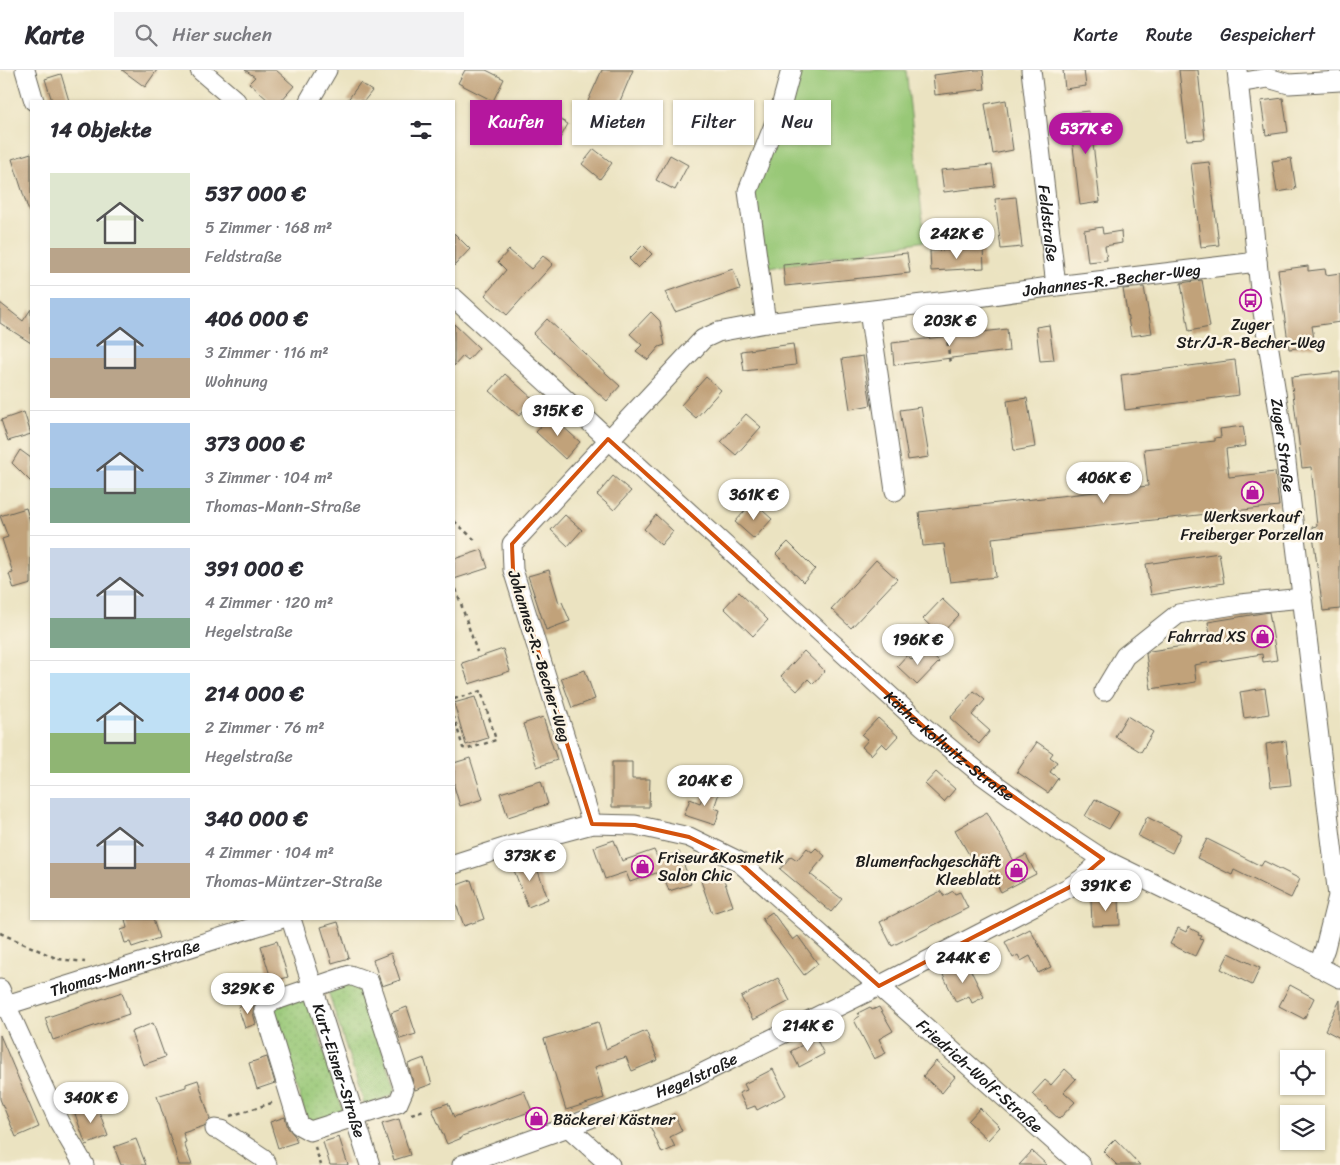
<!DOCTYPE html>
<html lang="de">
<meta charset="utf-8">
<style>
body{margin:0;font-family:Sriracha,sans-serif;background:#f2f2f3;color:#2b2b33;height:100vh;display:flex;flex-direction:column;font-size:19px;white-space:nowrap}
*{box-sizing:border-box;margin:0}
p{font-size:16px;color:#7c7c81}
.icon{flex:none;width:28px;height:28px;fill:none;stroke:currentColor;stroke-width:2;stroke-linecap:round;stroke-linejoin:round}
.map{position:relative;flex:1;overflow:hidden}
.drawer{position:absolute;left:30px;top:30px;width:425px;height:820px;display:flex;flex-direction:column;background:#fff;border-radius:0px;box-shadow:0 1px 4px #0004}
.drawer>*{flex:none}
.hud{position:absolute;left:470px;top:30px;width:475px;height:45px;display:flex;gap:10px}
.controls{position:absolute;left:1280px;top:980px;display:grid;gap:10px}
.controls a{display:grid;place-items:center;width:45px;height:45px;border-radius:0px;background:#fff;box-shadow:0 1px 4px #0004;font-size:25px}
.price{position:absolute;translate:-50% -42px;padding:0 11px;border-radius:18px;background:#fff;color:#222;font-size:16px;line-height:32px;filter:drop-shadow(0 1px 2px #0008)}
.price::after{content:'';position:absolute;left:50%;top:30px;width:15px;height:11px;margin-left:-8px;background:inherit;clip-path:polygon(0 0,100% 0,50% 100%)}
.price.active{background:#b5179e;color:#fff}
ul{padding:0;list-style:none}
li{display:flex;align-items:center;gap:15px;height:125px;padding:0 20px}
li+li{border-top:1px solid #e1e1e2}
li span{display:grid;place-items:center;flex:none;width:140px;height:100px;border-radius:0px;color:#555}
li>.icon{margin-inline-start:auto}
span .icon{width:60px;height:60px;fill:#fffc;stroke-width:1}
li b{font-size:21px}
h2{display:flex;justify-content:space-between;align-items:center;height:60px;padding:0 20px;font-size:21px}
.tag{padding:0 18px;border-radius:0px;background:#fff;box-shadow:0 1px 4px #0004;font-size:18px;line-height:45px}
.tag.active{background:#b5179e;color:#fff}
header{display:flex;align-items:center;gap:30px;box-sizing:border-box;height:70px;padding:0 25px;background:#fff;border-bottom:1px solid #e1e1e2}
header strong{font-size:24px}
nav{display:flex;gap:28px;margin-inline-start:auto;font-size:18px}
.search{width:350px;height:45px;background:#f2f2f3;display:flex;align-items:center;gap:12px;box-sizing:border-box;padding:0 18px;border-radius:0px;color:#7c7c81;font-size:19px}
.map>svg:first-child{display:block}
.grass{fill:url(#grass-dots);stroke:#5a724a}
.garden{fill:#98c877;stroke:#5a724a}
.building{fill:#c1a27a}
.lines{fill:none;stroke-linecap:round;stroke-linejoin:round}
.minor-casing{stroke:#646256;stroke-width:21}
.path{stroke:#646256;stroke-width:2.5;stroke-dasharray:4 4;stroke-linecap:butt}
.minor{stroke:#fff;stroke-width:19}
.marked{fill:none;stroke:#d4530e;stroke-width:4;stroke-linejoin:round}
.labels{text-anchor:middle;stroke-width:5;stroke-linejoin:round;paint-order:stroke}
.street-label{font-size:16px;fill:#1c1c1c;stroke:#fcf5e5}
.poi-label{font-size:16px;fill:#1c1c1c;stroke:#fcf5e5}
</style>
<header>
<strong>Karte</strong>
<div class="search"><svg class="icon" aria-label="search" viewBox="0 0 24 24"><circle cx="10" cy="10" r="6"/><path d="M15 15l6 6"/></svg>Hier suchen</div>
<nav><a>Karte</a><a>Route</a><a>Gespeichert</a></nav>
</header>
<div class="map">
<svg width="1340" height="1095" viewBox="0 0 1340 1095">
<defs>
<pattern id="grass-dots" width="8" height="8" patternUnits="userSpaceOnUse" patternTransform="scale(1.25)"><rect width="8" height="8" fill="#98c877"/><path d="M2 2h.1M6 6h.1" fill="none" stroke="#82ab66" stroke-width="1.8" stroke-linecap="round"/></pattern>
</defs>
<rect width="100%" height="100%" fill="#fcf5e5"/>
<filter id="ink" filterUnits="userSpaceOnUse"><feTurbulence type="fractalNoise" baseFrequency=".02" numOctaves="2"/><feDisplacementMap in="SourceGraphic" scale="10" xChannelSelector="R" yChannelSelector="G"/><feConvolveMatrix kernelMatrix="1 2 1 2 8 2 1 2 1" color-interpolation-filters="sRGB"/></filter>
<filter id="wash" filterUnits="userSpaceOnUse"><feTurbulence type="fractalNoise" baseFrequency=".0096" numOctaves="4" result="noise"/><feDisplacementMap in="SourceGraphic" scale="20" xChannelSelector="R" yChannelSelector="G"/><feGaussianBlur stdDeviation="1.12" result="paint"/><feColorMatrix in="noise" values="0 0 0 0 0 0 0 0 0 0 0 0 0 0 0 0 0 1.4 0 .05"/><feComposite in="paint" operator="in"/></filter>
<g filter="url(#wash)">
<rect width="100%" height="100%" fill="#ebe3c1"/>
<g class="grass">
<path d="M 359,911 L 396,1021 L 390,1026 L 365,1036 L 327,918 Z"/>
<path d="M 306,924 L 343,1041 L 313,1052 L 307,1050 L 273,939 Z"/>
</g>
<path class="garden" d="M 791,0 L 906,0 L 925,171 L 758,200 L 748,121 Z"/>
<g id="blocks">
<g class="building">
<path d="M 122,0 L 157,0 L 145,17 Z"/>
<path d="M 245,0 L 276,0 L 294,16 L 281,31 L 269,31 L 249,13 L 255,7 Z"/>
<path d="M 465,0 L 486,0 L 504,9 L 493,31 L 458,13 Z"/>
<path d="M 602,0 L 633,0 L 615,43 L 588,31 Z"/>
<path d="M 976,0 L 983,0 L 985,19 L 935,25 L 933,5 Z"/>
<path d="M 1063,0 L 1084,0 L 1086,16 L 1065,19 Z"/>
<path d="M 1179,0 L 1198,0 L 1205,69 L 1187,70 Z"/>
<path d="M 61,4 L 69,31 L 52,31 L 45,9 Z"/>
<path d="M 360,13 L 372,21 L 364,31 L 347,31 Z"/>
<path d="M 1283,28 L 1288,62 L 1266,65 L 1261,31 Z"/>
<path d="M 1006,30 L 1013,80 L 993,84 L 985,34 Z"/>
<path d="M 1089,41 L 1090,49 L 1097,48 L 1097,58 L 1099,57 L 1101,74 L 1093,74 L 1100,132 L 1080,135 L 1069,43 Z"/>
<path d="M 550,44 L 568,54 L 558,72 L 539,62 Z"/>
<path d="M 594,79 L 612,93 L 600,109 L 582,94 Z"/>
<path d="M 31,83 L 31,141 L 29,142 L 12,89 Z"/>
<path d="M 670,85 L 688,95 L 675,120 L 656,110 Z"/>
<path d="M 1291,88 L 1296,119 L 1277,122 L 1272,91 Z"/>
<path d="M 1209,92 L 1219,175 L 1201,177 L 1191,94 Z"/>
<path d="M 992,95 L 995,116 L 944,122 L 941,100 Z"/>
<path d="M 1016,127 L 1022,177 L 1001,179 L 995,129 Z"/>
<path d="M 1102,157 L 1103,164 L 1121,161 L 1122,173 L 1105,176 L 1107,190 L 1088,192 L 1084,160 Z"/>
<path d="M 454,163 L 470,179 L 454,196 Z"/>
<path d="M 643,175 L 652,184 L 638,198 L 629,189 Z"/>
<path d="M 983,178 L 984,198 L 931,201 L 930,181 Z"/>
<path d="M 509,180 L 531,199 L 543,186 L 553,194 L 507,245 L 485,225 L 506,200 L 498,192 Z"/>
<path d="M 907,183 L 910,203 L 785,216 L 783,195 Z"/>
<path d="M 1308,196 L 1308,201 L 1325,199 L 1326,205 L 1340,203 L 1340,252 L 1312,256 L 1315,276 L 1289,279 L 1278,200 Z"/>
<path d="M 733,199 L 740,219 L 675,242 L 665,222 Z"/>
<path d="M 1202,210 L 1210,257 L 1189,261 L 1181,213 Z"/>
<path d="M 1144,217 L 1152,263 L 1131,266 L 1123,219 Z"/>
<path d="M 0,233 L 23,251 L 31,239 L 31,273 L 0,253 Z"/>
<path d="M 651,242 L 660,251 L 665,275 L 659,277 L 648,290 L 636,281 L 642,275 L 630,264 Z"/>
<path d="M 547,249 L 620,316 L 607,331 L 533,264 Z"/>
<path d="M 454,254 L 479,278 L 468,290 L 463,286 L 454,296 Z"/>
<path d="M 1049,255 L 1054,290 L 1040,291 L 1036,257 Z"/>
<path d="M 1007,259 L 1009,281 L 894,295 L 892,273 Z"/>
<path d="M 793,274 L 796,295 L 744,301 L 741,281 Z"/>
<path d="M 863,286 L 871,335 L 850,339 L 842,289 Z"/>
<path d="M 1235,290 L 1239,325 L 1125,340 L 1121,305 Z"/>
<path d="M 1340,302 L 1340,539 L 1323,541 L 1312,457 L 1317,456 L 1311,397 L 1302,398 L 1291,307 Z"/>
<path d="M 505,304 L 533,329 L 519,346 L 490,321 Z"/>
<path d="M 706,307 L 721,320 L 696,348 L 681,335 Z"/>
<path d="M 1027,328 L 1035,377 L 1014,381 L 1007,331 Z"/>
<path d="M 921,337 L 929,387 L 908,390 L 900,340 Z"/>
<path d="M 24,342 L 31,364 L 8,371 L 1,350 Z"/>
<path d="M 746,344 L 761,357 L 736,385 L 721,372 Z"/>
<path d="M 551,346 L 580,372 L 565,389 L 536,362 Z"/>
<path d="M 1243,356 L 1246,376 L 1226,379 L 1229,407 L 1275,402 L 1279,436 L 992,468 L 996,507 L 950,512 L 944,474 L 923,476 L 919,442 L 1148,416 L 1144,379 L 1215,371 L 1215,368 L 1221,367 L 1220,359 Z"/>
<path d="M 20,380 L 31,388 L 31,412 L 12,393 Z"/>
<path d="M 613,406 L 631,421 L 614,440 L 597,425 Z"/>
<path d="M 753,432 L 772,449 L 754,469 L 735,452 Z"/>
<path d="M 26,438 L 31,454 L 31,514 L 14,519 L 9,504 L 13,503 L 2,469 L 8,467 L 0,446 Z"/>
<path d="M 565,445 L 582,460 L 568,476 L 551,460 Z"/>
<path d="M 656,445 L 673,461 L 661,475 L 644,459 Z"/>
<path d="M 788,472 L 815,499 L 803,512 L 776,484 Z"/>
<path d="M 482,480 L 488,498 L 454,509 L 454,489 Z"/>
<path d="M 1219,483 L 1224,513 L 1151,525 L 1146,494 Z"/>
<path d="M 876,490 L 897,509 L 851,558 L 831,539 Z"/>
<path d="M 549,500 L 559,533 L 562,532 L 570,551 L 546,560 L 528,506 Z"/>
<path d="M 739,522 L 768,550 L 753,566 L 724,538 Z"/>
<path d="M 942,529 L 959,545 L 940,565 L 923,549 Z"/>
<path d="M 1269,542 L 1277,590 L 1263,592 L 1262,584 L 1194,595 L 1196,612 L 1151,619 L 1146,584 L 1150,581 L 1211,572 L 1208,552 Z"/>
<path d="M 924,578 L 939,592 L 917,615 L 897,596 L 907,585 L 912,590 Z"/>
<path d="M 503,579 L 510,601 L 469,614 L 462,593 Z"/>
<path d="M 804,581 L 825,601 L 813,614 L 808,609 L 797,621 L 781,606 Z"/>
<path d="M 585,600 L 595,629 L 572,638 L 561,608 Z"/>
<path d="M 1265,618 L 1269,644 L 1244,648 L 1240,622 Z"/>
<path d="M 974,621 L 985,630 L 972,645 L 990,661 L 979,674 L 950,648 Z"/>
<path d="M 475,627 L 488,668 L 466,675 L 454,633 Z"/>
<path d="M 1127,646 L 1153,662 L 1141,682 L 1115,666 Z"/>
<path d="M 543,647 L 557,690 L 537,697 L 523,654 Z"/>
<path d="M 878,648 L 898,666 L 887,678 L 882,673 L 871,685 L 862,677 L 868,670 L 862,665 Z"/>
<path d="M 1286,671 L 1291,715 L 1271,717 L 1266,674 Z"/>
<path d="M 1037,672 L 1053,683 L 1050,687 L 1057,692 L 1050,702 L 1058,708 L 1048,723 L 1017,702 Z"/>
<path d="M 470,688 L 483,729 L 460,736 L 454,716 L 454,693 Z"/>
<path d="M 612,692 L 632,692 L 632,709 L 650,709 L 649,737 L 612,737 Z"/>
<path d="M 936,702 L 955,719 L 944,732 L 925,714 Z"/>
<path d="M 541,711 L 548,734 L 508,747 L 500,723 Z"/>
<path d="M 707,715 L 720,720 L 714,738 L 720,740 L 715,755 L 684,745 L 690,729 L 700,733 Z"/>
<path d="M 1095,729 L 1119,742 L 1109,759 L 1085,746 Z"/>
<path d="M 987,742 L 1014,791 L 1026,785 L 1036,804 L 1001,822 L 984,790 L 975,795 L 955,760 Z"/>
<path d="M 1147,747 L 1181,764 L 1172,783 L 1138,766 Z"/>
<path d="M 1207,769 L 1261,796 L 1264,791 L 1300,809 L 1291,828 L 1234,800 L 1232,805 L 1197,788 Z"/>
<path d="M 614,770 L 622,791 L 654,780 L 658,789 L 679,782 L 691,814 L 669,821 L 662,801 L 630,812 L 626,802 L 605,809 L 594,777 Z"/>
<path d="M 807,778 L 812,782 L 816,778 L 825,786 L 810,804 L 842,829 L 831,842 L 780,799 L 791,786 L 797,790 Z"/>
<path d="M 533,787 L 548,829 L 528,837 L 512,795 Z"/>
<path d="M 722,804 L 733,836 L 712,843 L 701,811 Z"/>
<path d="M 471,810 L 484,849 L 464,856 L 454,828 L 454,816 Z"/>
<path d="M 941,821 L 944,826 L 953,821 L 955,824 L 960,822 L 968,838 L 892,876 L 880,852 Z"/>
<path d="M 1119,828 L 1120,855 L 1092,856 L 1091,829 Z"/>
<path d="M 772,842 L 793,870 L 798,866 L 818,894 L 804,905 L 762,849 Z"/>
<path d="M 125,849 L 153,849 L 159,868 L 132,877 L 130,872 L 125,873 L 121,860 L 127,858 Z"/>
<path d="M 338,852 L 349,888 L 332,893 L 321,857 Z"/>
<path d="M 1188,857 L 1199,863 L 1198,865 L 1202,866 L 1200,869 L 1203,870 L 1195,886 L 1170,874 L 1178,858 L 1186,862 Z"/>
<path d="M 1030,859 L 1051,897 L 1038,903 L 1030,886 L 1021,891 L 1018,885 L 1013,888 L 1005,872 Z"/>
<path d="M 277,871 L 288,907 L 272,912 L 261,876 Z"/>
<path d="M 391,883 L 400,910 L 382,916 L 373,890 Z"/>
<path d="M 1229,883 L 1260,898 L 1252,915 L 1221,899 Z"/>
<path d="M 967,893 L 984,927 L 972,933 L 969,926 L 956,932 L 943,905 Z"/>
<path d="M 778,908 L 790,931 L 753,950 L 741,927 Z"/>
<path d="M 1290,915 L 1314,928 L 1304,949 L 1279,936 Z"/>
<path d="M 122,922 L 129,944 L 53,970 L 45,948 Z"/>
<path d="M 1340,930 L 1340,968 L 1325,960 Z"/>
<path d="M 254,932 L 253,943 L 256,954 L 245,958 L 238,937 Z"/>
<path d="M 407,937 L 416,964 L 400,969 L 391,943 Z"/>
<path d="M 870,937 L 872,940 L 879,937 L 893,961 L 879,969 L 886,983 L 874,989 L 854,950 L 860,946 L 858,943 Z"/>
<path d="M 598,952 L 606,979 L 646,961 L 658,990 L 632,1001 L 626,987 L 595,997 L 604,1028 L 566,1040 L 544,969 Z"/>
<path d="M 153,953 L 165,987 L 143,995 L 131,962 Z"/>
<path d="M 0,965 L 39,1057 L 16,1067 L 0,1029 Z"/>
<path d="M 816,968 L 824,984 L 799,997 L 791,981 Z"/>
<path d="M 267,987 L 275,1013 L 257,1019 L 249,993 Z"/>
<path d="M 424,988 L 432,1014 L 415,1020 L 408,994 Z"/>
<path d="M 936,991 L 955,1007 L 942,1023 L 923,1006 Z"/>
<path d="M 773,999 L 786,1025 L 757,1040 L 755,1036 L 747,1039 L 739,1023 L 747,1020 L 744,1014 Z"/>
<path d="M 1065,999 L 1076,1009 L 1064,1022 L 1075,1032 L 1059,1049 L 1032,1024 L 1045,1010 L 1051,1015 Z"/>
<path d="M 198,1010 L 210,1049 L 204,1056 L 183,1063 L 186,1072 L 184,1073 L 192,1095 L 179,1095 L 157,1026 L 186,1017 L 186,1014 Z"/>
<path d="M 524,1021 L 532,1041 L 462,1066 L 462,1068 L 447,1074 L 432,1039 L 448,1033 L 454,1047 Z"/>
<path d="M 96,1033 L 108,1066 L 86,1075 L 74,1041 Z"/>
<path d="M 980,1038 L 1000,1057 L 988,1070 L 968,1051 Z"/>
<path d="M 674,1044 L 682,1061 L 670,1067 L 675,1077 L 662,1083 L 650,1056 Z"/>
<path d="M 285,1047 L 288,1058 L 295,1066 L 297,1072 L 278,1078 L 270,1052 Z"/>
<path d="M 399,1049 L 410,1085 L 394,1090 L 382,1054 Z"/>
<path d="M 339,1067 L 348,1095 L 330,1095 L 323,1072 Z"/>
<path d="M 136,1069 L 146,1095 L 121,1095 L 114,1077 Z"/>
<path d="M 1115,1069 L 1140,1095 L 1117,1095 L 1103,1081 Z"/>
<path d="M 1032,1081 L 1047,1095 L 1019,1095 Z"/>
</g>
</g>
</g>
<g filter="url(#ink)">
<use href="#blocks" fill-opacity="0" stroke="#646256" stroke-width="1"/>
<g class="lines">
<defs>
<g id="minor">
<path d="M 25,0 L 34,31"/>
<path d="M 200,0 L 236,31"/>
<path id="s1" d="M 1031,0 L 1056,216"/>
<path id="s2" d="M 1237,0 L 1261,229 L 1283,367 L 1338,826 L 1325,878 L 1318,897"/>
<path d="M 1238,13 L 1268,8 L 1289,14 L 1340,11"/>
<path d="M 309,31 L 327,0"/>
<path id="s3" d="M 454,228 L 924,657 L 981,704 L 1054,757 L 1103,789 L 1245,858 L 1340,908"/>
<path d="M 869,241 L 895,421"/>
<path d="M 766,253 L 748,121 L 781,37 L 791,0"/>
<path d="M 1104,621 L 1125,586 L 1178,544 L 1240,534 L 1303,528"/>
<path id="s4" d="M 592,754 L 513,500 L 512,474 L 703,269 L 718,262 L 766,253 L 964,229 L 1056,216 L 1257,192"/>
<path id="s5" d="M 454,794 L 510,776 L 592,754 L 635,755 L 689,767 L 738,791 L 1081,1095"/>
<path id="s6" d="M 291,849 L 370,1095"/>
<path d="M 350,905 L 369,912 L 404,1019 L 398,1033 L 310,1061 L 299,1055 L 264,940 L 270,932 Z"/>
<path d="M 0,919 L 6,935 L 59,1052 L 84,1095"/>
<path id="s7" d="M 0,937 L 280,849"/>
<path d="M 568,1057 L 610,1095"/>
<path d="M 215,1059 L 221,1060 L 263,1088 L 267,1095"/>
<path id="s8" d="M 462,1095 L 568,1057 L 693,1008 L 879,916 L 1070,817 L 1082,809 L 1103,789"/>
</g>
</defs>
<use href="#minor" class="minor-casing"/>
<g class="path">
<path d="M 945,248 L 950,295"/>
<path d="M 454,451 L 476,471"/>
<path d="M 456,519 L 477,582"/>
<path d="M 454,629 L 481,621 L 496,670 L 468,679 L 463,678 L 454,647"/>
<path d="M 0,863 L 58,889 L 85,892"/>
<path d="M 411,1044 L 424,1040"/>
<path d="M 230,1046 L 275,1032"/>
<path d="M 315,1077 L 321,1095"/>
</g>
<use href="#minor" class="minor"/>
</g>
</g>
<path class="marked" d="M 608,369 L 924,657 L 981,704 L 1103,789 L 1070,817 L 879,916 L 738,791 L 689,767 L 635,755 L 592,754 L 513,500 L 512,474 Z"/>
<defs>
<symbol id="bus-ring" viewBox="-11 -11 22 22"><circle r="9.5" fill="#fcf5e5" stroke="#b5179e" stroke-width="1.5"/><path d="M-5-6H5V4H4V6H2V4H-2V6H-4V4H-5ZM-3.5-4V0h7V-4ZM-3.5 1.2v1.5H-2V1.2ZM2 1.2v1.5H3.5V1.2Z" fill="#b5179e"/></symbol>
<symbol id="shop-ring" viewBox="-11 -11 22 22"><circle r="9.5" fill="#fcf5e5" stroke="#b5179e" stroke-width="1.5"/><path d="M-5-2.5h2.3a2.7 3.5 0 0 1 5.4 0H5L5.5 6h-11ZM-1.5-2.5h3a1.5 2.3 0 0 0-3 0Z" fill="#b5179e"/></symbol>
</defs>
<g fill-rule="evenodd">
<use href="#bus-ring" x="1238" y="218" width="25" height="25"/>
<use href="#shop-ring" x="1240" y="410" width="25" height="25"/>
<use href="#shop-ring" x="1250" y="554" width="25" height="25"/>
<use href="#shop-ring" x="630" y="784" width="25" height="25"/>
<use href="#shop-ring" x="1004" y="788" width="25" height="25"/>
<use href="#shop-ring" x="524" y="1036" width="25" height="25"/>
</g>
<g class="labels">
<g class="street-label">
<text dy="6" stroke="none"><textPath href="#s1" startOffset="154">Feldstraße</textPath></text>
<text dy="6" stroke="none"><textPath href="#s4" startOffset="986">Johannes-R.-Becher-Weg</textPath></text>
<text dy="6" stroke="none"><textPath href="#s2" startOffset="378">Zuger Straße</textPath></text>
<text transform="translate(540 586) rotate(73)" y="6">Johannes-R.-Becher-Weg</text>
<text dy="6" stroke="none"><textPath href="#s3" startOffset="668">Käthe-Kollwitz-Straße</textPath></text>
<text dy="6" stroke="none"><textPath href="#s7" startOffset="131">Thomas-Mann-Straße</textPath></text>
<text dy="6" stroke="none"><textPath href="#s6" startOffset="159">Kurt-Eisner-Straße</textPath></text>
<text dy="6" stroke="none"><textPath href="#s8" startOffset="251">Hegelstraße</textPath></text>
<text dy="6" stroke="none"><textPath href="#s5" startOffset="620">Friedrich-Wolf-Straße</textPath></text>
</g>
<g class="poi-label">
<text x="1251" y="260">Zuger<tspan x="1251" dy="18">Str/J-R-Becher-Weg</tspan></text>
<text x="1252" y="452">Werksverkauf<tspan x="1252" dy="18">Freiberger Porzellan</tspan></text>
<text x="1246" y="572" text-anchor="end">Fahrrad XS</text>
<text x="658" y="793" text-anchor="start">Friseur&amp;Kosmetik<tspan x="658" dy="18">Salon Chic</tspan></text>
<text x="1001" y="797" text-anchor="end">Blumenfachgeschäft<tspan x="1001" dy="18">Kleeblatt</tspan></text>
<text x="553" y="1055" text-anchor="start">Bäckerei Kästner</text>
</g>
</g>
</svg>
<div class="controls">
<a><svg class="icon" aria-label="locate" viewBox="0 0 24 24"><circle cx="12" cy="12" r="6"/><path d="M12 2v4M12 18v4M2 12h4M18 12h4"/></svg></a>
<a><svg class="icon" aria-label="layers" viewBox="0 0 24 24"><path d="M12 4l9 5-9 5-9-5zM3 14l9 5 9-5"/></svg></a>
</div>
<b class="price active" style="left:1086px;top:85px">537K €</b>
<b class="price" style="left:957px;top:190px">242K €</b>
<b class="price" style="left:950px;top:277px">203K €</b>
<b class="price" style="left:558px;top:367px">315K €</b>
<b class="price" style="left:1104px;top:434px">406K €</b>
<b class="price" style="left:754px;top:451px">361K €</b>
<b class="price" style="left:918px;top:596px">196K €</b>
<b class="price" style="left:705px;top:737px">204K €</b>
<b class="price" style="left:530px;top:812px">373K €</b>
<b class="price" style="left:1106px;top:842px">391K €</b>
<b class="price" style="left:963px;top:914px">244K €</b>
<b class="price" style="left:248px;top:945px">329K €</b>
<b class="price" style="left:808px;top:982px">214K €</b>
<b class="price" style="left:91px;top:1054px">340K €</b>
<div class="hud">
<a class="tag active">Kaufen</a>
<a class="tag">Mieten</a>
<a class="tag">Filter</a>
<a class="tag">Neu</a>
</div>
<section class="drawer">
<h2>14 Objekte<svg class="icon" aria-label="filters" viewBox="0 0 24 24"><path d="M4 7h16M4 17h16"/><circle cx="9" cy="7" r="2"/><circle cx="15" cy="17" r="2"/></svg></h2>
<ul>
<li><span style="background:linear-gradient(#dfe7d0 75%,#b9a48a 0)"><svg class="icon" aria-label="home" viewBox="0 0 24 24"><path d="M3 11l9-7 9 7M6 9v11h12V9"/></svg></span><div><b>537 000 €</b><p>5 Zimmer · 168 m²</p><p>Feldstraße</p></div></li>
<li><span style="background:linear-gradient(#a9c7e8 60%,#b9a48a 0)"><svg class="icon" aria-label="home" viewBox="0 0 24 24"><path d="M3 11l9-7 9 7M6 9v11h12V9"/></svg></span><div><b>406 000 €</b><p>3 Zimmer · 116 m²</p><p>Wohnung</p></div></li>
<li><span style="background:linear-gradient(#a9c7e8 65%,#7fa58c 0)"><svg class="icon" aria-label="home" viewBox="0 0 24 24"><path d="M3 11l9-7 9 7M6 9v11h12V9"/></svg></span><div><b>373 000 €</b><p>3 Zimmer · 104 m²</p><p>Thomas-Mann-Straße</p></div></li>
<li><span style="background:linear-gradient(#c9d6e8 70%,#7fa58c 0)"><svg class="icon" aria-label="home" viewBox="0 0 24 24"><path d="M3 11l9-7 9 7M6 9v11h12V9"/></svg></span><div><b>391 000 €</b><p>4 Zimmer · 120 m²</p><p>Hegelstraße</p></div></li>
<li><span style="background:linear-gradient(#bfe0f5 60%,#8fb573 0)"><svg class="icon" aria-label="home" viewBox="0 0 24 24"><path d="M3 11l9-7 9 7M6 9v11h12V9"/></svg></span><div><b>214 000 €</b><p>2 Zimmer · 76 m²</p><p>Hegelstraße</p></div></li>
<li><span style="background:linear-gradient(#c9d6e8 65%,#b9a48a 0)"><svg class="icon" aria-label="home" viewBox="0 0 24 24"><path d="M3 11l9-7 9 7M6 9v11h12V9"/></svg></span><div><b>340 000 €</b><p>4 Zimmer · 104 m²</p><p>Thomas-Müntzer-Straße</p></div></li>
</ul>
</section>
</div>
